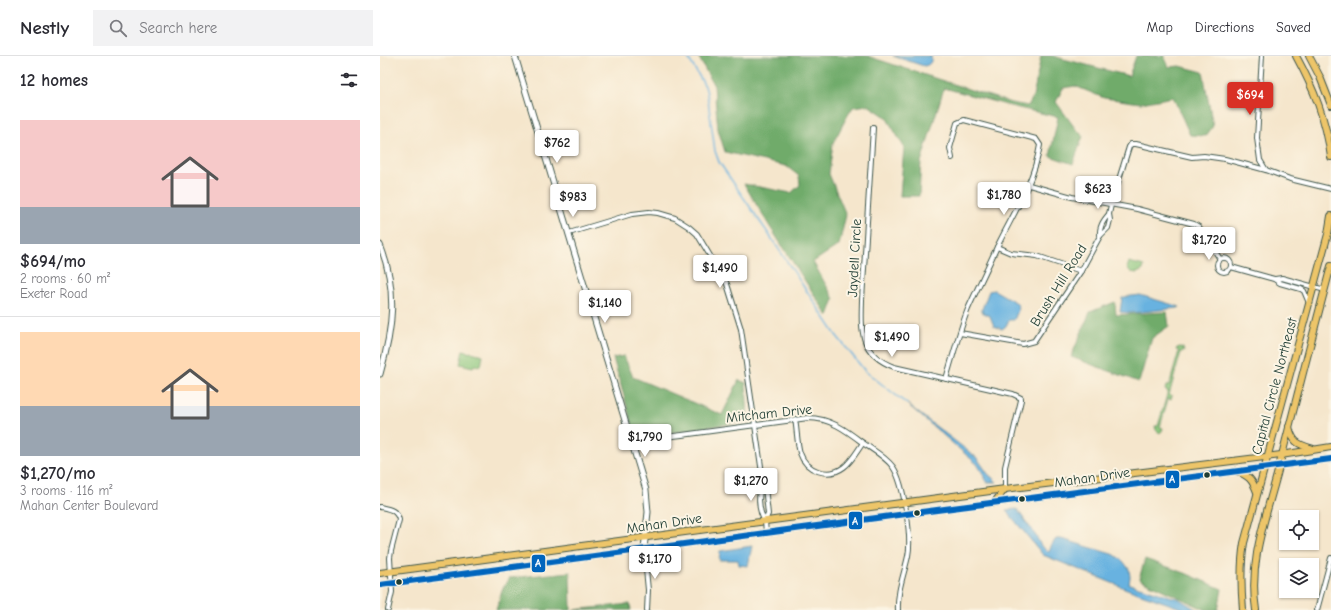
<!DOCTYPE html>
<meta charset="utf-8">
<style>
body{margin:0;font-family:"Comic Neue",sans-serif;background:#f2f2f3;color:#2b2b33;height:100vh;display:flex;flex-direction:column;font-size:15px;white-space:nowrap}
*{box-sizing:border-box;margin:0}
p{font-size:13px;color:#7c7c81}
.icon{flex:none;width:22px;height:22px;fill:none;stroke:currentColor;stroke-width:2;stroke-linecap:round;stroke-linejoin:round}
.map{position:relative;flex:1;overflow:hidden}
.side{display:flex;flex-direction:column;background:#fff;width:380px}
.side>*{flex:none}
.controls{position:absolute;left:899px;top:454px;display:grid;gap:8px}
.controls a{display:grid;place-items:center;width:40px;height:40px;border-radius:0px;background:#fff;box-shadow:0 1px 3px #0004;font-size:20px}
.price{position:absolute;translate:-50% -34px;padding:0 9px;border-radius:4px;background:#fff;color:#222;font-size:13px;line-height:26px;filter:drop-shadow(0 1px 2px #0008)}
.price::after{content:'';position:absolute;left:50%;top:24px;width:12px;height:9px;margin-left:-6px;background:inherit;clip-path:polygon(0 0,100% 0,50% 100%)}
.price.current{background:#d93025;color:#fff}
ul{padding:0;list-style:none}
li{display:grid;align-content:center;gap:8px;height:212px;padding:0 20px}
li+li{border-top:1px solid #e1e1e2}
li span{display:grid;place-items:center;height:124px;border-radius:0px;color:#555}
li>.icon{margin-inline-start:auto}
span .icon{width:72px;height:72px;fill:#fffc;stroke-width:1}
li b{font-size:17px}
h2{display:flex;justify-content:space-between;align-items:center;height:48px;padding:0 20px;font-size:17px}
header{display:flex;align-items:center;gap:24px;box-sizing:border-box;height:56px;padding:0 20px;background:#fff;border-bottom:1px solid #e1e1e2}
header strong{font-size:19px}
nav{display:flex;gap:22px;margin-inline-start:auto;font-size:14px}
.search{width:280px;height:36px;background:#f2f2f3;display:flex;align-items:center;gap:10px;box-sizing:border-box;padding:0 14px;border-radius:0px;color:#7c7c81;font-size:15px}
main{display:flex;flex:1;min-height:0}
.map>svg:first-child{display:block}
.green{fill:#8bc67b;stroke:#558258}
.forest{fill:#70ab6b;stroke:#487450}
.water{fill:#68b2e0;stroke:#44788a}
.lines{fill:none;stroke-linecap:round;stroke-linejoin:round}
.stream{stroke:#68b2e0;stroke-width:1.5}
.minor-casing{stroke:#3f564b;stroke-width:6}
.tertiary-casing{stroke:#3f564b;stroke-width:7}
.primary-casing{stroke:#3f564b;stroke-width:8}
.minor{stroke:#fff;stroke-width:4}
.tertiary{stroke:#fff;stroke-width:5}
.primary{stroke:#edc569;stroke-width:6}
.bus-1-casing{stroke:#fcf5e5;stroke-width:9}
.bus-1{stroke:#0065bd;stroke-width:6}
.bus-dot{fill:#1f3d34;stroke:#fcf5e5;stroke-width:1.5}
.labels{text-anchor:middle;stroke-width:4;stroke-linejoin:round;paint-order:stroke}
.street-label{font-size:14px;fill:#1f3d34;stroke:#fcf5e5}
.line-badge{stroke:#fcf5e5;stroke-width:1.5}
.badge-label{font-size:11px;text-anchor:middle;font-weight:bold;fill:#fff}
</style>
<header>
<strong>Nestly</strong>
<div class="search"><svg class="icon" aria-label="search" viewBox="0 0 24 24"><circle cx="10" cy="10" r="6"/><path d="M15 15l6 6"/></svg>Search here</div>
<nav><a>Map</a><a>Directions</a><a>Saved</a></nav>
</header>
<main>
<section class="side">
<h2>12 homes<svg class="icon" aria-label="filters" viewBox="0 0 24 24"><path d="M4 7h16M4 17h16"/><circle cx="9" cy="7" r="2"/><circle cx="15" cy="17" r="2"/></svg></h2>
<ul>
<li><span style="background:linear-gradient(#f6c9c9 70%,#9aa5b1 0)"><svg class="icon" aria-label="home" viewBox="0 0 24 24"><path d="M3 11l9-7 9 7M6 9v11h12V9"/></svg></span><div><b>$694/mo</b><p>2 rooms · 60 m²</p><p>Exeter Road</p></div></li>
<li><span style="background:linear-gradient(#ffd9b3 60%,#9aa5b1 0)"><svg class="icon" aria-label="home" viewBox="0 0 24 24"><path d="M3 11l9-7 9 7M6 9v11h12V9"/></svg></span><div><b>$1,270/mo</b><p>3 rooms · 116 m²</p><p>Mahan Center Boulevard</p></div></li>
</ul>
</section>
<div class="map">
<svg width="951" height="554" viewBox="0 0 951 554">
<rect width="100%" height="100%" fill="#fcf5e5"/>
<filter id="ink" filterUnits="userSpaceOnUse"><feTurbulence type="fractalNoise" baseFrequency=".025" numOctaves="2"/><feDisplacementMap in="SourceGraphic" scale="8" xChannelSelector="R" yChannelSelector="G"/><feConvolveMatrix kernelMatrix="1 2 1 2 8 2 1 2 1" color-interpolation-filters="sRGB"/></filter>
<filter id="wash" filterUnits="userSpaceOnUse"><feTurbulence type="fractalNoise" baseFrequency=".012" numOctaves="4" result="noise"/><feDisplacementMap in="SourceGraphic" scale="16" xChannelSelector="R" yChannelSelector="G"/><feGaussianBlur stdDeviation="0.9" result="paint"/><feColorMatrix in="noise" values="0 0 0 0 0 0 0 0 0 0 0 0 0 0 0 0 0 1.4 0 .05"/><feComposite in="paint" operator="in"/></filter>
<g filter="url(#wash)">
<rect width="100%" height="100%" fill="#f5e6cc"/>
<g class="green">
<path d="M 749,206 L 764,210 L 763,214 L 757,217 L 751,216 L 747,212 Z"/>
<path d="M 797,292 L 800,291 L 803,292 L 804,296 L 801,296 L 789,339 L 792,340 L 791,344 L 788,343 L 780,371 L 783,372 L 782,375 L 780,377 L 776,374 L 775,370 L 778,370 L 788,335 L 785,334 L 786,330 L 789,330 L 799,295 L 796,294 Z"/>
<path d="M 83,294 L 87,295 L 88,297 L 91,296 L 103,299 L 101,310 L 94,309 L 93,311 L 80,308 Z"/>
</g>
<g class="forest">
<path d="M 318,0 L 487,0 L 631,47 L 648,50 L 653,41 L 661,0 L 672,0 L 749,20 L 756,0 L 784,0 L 789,11 L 800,10 L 823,16 L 833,70 L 826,80 L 810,79 L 793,41 L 761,47 L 724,42 L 695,30 L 683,32 L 676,46 L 695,72 L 703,80 L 693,108 L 670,100 L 678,61 L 630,50 L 564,32 L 541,106 L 539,140 L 520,140 L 524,91 L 506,61 L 488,49 L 473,51 L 468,59 L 453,87 L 449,118 L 466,159 L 459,189 L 433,206 L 454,243 L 448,260 L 390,171 L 364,128 L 411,137 L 420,129 L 419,120 L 406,110 L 345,96 L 338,73 L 334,30 Z"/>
<path d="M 735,246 L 736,259 L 787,256 L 789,270 L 772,282 L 759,326 L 691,301 L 710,256 Z"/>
<path d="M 244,300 L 253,321 L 342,359 L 359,324 L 366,327 L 368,365 L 256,382 L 233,302 Z"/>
<path d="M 765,503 L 805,517 L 842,533 L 838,554 L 826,554 L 759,523 Z"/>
<path d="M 190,516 L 191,554 L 116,554 L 123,532 L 130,522 Z"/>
<path d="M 250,548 L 251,554 L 193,554 Z"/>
</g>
<g class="water">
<path d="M 513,0 L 551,0 C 552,6 550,9 544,10 Z"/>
<path d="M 614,234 L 637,247 L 639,252 L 634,264 L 629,264 L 626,270 L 622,273 L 614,270 L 610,260 L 602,256 L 602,253 L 609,235 Z"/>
<path d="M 760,239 L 800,251 L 798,252 L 751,257 L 740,256 L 742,242 C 746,240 754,240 760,239 Z"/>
<path d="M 527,348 L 597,402 L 608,418 L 617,426 L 606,426 L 605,421 L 597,408 Z"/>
<path d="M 637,453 L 656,480 L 661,490 L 669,496 L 672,488 L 676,483 L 682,483 L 735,499 L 743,505 L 749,513 L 750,521 L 749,528 L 799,543 L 817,554 L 806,554 L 747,533 L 663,499 L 626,454 Z"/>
<path d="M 372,490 L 368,510 L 359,509 L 358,504 L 339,504 L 340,495 Z"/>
</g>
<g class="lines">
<path class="stream" d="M 307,0 L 325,30 L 327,37 L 335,95 L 339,106 L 390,180 L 456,279 L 485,315 L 527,348"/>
</g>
</g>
<g filter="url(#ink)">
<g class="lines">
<defs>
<g id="minor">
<path d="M 882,0 L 877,82 L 880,104 L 886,114"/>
<path d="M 493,72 L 482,244 C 481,276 480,298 514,311 L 633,338 L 641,342 L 641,344 L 625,411 L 625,433"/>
<path d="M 649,129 L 692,141 L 757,153 L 814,168 L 819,171 L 840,203"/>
<path d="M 189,177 L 252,158 L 269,156 L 278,157 L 295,162 L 309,171 L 317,178 L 347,228 L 361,273 L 383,424 L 385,431 L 388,458 L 385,465 L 386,477"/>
<path d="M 720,180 C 719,171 723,165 729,158"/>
<path d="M 617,191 L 631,197 L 657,200 L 701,215"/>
<circle cx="844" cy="209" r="7"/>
<path d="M 851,211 L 894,223 L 900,227 L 921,233 L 924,235 L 929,247"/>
<path d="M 895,223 L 902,222 L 945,234"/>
<path d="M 580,277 L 643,288 L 654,285 L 701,215 L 720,180 L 728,172 L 730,164 L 729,158 L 731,149 L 749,91 L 751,88 L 756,88 L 812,101 L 824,100 L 845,103 L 886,114 L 910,123 L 951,133"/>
<path d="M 566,323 C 573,300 579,276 588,253 C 597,233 607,213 616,193 C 633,158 654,127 660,89 L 656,83 L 584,64 L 577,67 L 570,92 L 572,102"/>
<path d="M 415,363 C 417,374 417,387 420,397 C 426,415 448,423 464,411 C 472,405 477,395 483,387"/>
<path d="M 253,391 L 285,381 L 302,379 L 428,362 C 450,362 466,374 483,387 C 493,394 506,401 513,411 C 524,427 532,482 528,500 C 524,519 517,535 518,554"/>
<path d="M 383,424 C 378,437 377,453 385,465"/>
<path d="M 0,451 C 9,453 17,454 19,464 L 11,495 L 10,502 L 12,536 L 8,554"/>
<path d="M 264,493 L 268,534 L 267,554"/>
<path d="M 937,554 L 951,502"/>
</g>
<g id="tertiary">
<path d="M 135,0 L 266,434 L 268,456 L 264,493"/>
<path d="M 0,189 C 18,234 13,273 0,318"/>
</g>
<g id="primary">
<path d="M 916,0 C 934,33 946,63 951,101"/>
<path d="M 929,0 L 940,21 L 951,49"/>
<path d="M 909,371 C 913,387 918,388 933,393"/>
<path d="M 856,415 C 869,420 872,423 877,436"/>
<path d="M 614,447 L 625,433"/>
<path d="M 0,517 L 625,433 L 901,399 L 951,391"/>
<path d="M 0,529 L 526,458 L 951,403"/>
<path d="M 863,554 C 861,531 860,510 864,487 L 948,178 L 951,160"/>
<path d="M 876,554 C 868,504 887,459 899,411 C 916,344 933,277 951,210"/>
</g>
</defs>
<use href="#minor" class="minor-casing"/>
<use href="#tertiary" class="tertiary-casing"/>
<use href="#primary" class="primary-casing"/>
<use href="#minor" class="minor"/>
<use href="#tertiary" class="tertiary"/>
<use href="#primary" class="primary"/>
<defs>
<path id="bus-1" d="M 0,529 L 526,458 L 951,403"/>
</defs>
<use href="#bus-1" class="bus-1-casing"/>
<use href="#bus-1" class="bus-1"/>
</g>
</g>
<g class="bus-dot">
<circle cx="827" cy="419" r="3.5"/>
<circle cx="642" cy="443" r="3.5"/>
<circle cx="537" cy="457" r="3.5"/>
<circle cx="19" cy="526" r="3.5"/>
</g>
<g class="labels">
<g class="street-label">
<text transform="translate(474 202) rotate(-87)" y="5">Jaydell Circle</text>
<text transform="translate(678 229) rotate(-58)" y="5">Brush Hill Road</text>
<text transform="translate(894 330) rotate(-75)" y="5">Capital Circle Northeast</text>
<text transform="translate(389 357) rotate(-6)" y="5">Mitcham Drive</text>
<text transform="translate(712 421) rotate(-8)" y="5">Mahan Drive</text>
<text transform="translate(284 467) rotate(-8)" y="5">Mahan Drive</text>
</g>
</g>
<g class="line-badge">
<rect x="785" y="414" width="15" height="19" rx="4" fill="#0065bd"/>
<rect x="468" y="455" width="15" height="19" rx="4" fill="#0065bd"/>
<rect x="151" y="498" width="15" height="19" rx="4" fill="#0065bd"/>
</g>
<g class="badge-label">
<text x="792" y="427">A</text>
<text x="475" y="469">A</text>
<text x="158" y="511">A</text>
</g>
</svg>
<div class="controls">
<a><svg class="icon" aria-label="locate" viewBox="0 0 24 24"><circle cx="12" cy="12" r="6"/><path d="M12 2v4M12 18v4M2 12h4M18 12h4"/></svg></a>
<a><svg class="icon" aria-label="layers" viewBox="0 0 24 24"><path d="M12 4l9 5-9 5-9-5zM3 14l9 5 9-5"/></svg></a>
</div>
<b class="price current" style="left:870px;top:60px">$694</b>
<b class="price" style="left:177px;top:108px">$762</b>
<b class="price" style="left:718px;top:154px">$623</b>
<b class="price" style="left:624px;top:160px">$1,780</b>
<b class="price" style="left:193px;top:162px">$983</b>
<b class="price" style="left:829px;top:205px">$1,720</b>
<b class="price" style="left:340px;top:233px">$1,490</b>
<b class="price" style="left:225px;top:268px">$1,140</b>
<b class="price" style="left:512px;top:302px">$1,490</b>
<b class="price" style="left:265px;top:402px">$1,790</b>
<b class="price" style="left:371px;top:446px">$1,270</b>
<b class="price" style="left:275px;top:524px">$1,170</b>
</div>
</main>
